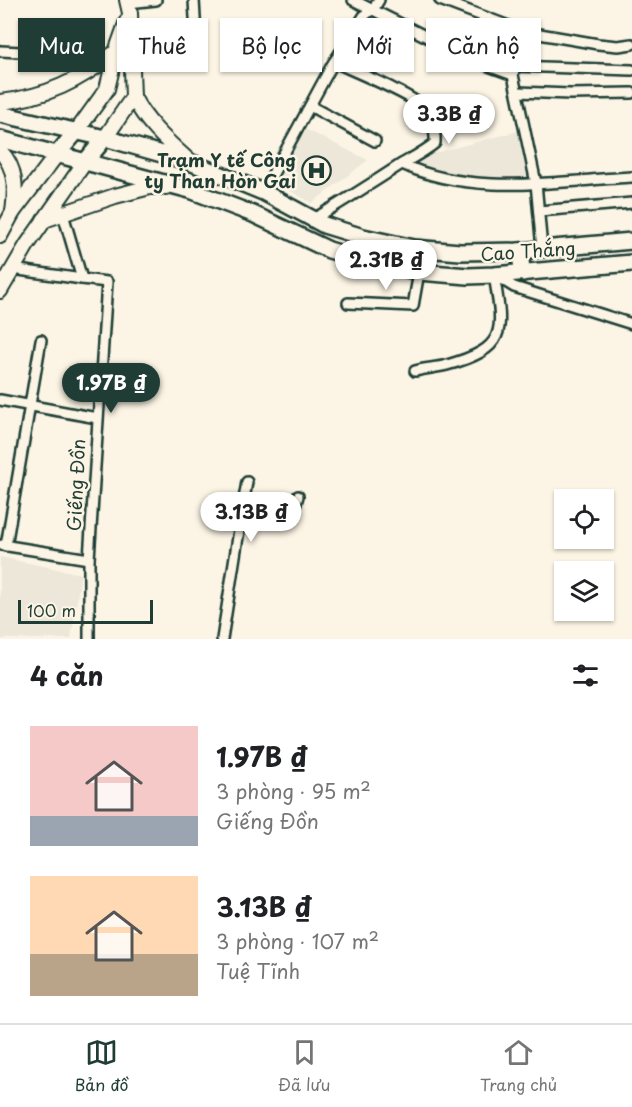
<!DOCTYPE html>
<html lang="vi">
<meta charset="utf-8">
<style>
body{margin:0;font-family:"Playpen Sans",sans-serif;background:#f6f6f6;color:#202124;height:100vh;display:flex;flex-direction:column;font-size:22px;white-space:nowrap}
*{box-sizing:border-box;margin:0}
p{font-size:20px;color:#757577}
.icon{flex:none;width:33px;height:33px;fill:none;stroke:currentColor;stroke-width:2;stroke-linecap:round;stroke-linejoin:round}
.map{position:relative;height:639px;overflow:hidden}
.sheet{display:flex;flex-direction:column;background:#fff;flex:1}
.sheet>*{flex:none}
.hud{position:absolute;left:18px;top:18px;width:597px;height:54px;display:flex;gap:12px}
.buttons{position:absolute;left:554px;top:489px;display:grid;gap:12px}
.buttons a{display:grid;place-items:center;width:60px;height:60px;border-radius:0px;background:#fff;box-shadow:0 2px 4px #0004;font-size:30px}
.scale{position:absolute;left:18px;bottom:15px;width:135px;box-sizing:border-box;padding-left:6px;border:3px solid #1f3d34;border-top:0;font-size:16px;line-height:21px;white-space:nowrap;color:#1f3d34;-webkit-text-stroke:4px #fcf5e5;paint-order:stroke}
.price{position:absolute;translate:-50% -51px;padding:0 14px;border-radius:21px;background:#fff;color:#222;font-size:20px;line-height:39px;filter:drop-shadow(0 2px 3px #0008)}
.price::after{content:'';position:absolute;left:50%;top:36px;width:18px;height:14px;margin-left:-9px;background:inherit;clip-path:polygon(0 0,100% 0,50% 100%)}
.price.selected{background:#1f3d34;color:#fff}
ul{padding:0;list-style:none}
li{display:flex;align-items:center;gap:18px;height:150px;padding:0 30px}
li span{display:grid;place-items:center;flex:none;width:168px;height:120px;border-radius:0px;color:#555}
li>.icon{margin-inline-start:auto}
span .icon{width:72px;height:72px;fill:#fffc;stroke-width:1}
li b{font-size:26px}
h2{display:flex;justify-content:space-between;align-items:center;height:72px;padding:0 30px;font-size:26px}
.pill{padding:0 21px;border-radius:0px;background:#fff;box-shadow:0 2px 4px #0004;font-size:21px;line-height:54px}
.pill.selected{background:#1f3d34;color:#fff}
.menu{display:flex;justify-content:space-around;align-items:center;height:84px;border-top:2px solid #e0e0e0;background:#fff;font-size:16px;color:#757577}
.menu a{display:grid;justify-items:center;gap:3px}
.menu .selected{color:#1f3d34}
.map>svg:first-child{display:block}
.built{fill:#ece7d8}
.lines{fill:none;stroke-linecap:round;stroke-linejoin:round}
.minor-casing{stroke:#1f3d34;stroke-width:14}
.secondary-casing{stroke:#1f3d34;stroke-width:18}
.primary-casing{stroke:#1f3d34;stroke-width:20}
.trunk-casing{stroke:#1f3d34;stroke-width:20}
.minor{stroke:#fcf5e5;stroke-width:9}
.secondary{stroke:#fcf5e5;stroke-width:14}
.primary{stroke:#fcf5e5;stroke-width:15}
.trunk{stroke:#fcf5e5;stroke-width:15}
.labels{text-anchor:middle;stroke-width:5;stroke-linejoin:round;paint-order:stroke}
.poi-label{font-size:18px;font-weight:bold;fill:#1f3d34;stroke:#fcf5e5;text-anchor:end}
.street-label{font-size:18px;fill:#1f3d34;stroke:#fcf5e5}
</style>
<div class="map">
<svg width="632" height="639" viewBox="0 0 632 639">
<rect width="100%" height="100%" fill="#fcf5e5"/>
<filter id="ink" filterUnits="userSpaceOnUse"><feTurbulence type="fractalNoise" baseFrequency=".0167" numOctaves="2"/><feDisplacementMap in="SourceGraphic" scale="12" xChannelSelector="R" yChannelSelector="G"/><feConvolveMatrix kernelMatrix="1 2 1 2 8 2 1 2 1" color-interpolation-filters="sRGB"/></filter>
<g filter="url(#ink)">
<g class="built">
<path d="M 305,129 L 368,160 L 312,203 L 274,182 Z"/>
<path d="M 522,130 L 530,180 L 478,181 L 420,169 L 415,166 L 415,161 L 431,154 Z"/>
<path d="M 0,557 L 81,574 L 71,639 L 0,639 Z"/>
</g>
<g class="lines">
<defs>
<g id="minor">
<path d="M 194,0 L 196,35"/>
<path d="M 353,0 L 477,62 L 513,75"/>
<path d="M 440,0 L 522,31 L 598,44 L 618,46 L 632,44"/>
<path d="M 128,3 L 156,0"/>
<path d="M 522,31 L 513,75 L 536,183 L 542,249"/>
<path d="M 0,51 L 65,54 L 77,58 L 92,69"/>
<path d="M 514,66 L 632,70"/>
<path d="M 518,92 L 570,94 L 632,93"/>
<path d="M 310,106 L 375,141"/>
<path d="M 402,164 C 472,197 557,181 632,177"/>
<path d="M 263,192 L 332,65 L 364,16 L 374,8 L 379,0"/>
<path d="M 539,211 L 632,203"/>
<path d="M 63,214 L 82,279 L 107,282 L 89,559 L 89,639"/>
<path d="M 312,220 C 342,202 371,184 400,165 C 412,158 424,152 435,143 C 436,131 431,117 423,107 C 413,95 351,70 334,62"/>
<path d="M 12,269 L 82,279"/>
<path d="M 496,276 L 514,287 L 632,324"/>
<path d="M 348,303 L 413,306 L 419,272"/>
<path d="M 415,371 C 425,368 436,368 447,365 C 509,348 503,330 494,275"/>
<path d="M 0,400 L 97,418"/>
<path d="M 243,505 L 247,482"/>
<path d="M 2,545 L 89,559"/>
<path d="M 6,546 L 41,340"/>
<path d="M 222,639 L 243,505 L 293,515 L 298,496"/>
</g>
<g id="secondary">
<path d="M 133,97 C 147,124 168,142 190,162"/>
<path d="M 0,102 C 47,97 79,81 116,52"/>
<path d="M 76,132 L 107,89 L 116,52 L 127,21"/>
<path d="M 105,138 L 133,97 L 130,13 L 127,0"/>
<path d="M 0,151 C 17,168 16,190 13,212"/>
<path d="M 44,220 L 115,196 L 150,187 L 166,187"/>
<path d="M 0,236 L 13,212 L 58,153"/>
<path d="M 0,291 L 27,245 L 85,162"/>
</g>
<g id="primary">
<path d="M 0,114 L 105,138 L 190,162 L 263,192 L 324,225 L 363,237 L 414,248 L 460,252 L 519,251 L 632,241"/>
<path d="M 0,139 L 190,190 L 253,214 L 329,250 L 373,263 L 419,272 L 468,276 L 494,275 L 632,263"/>
</g>
<g id="trunk">
<path d="M 58,153 L 76,132"/>
<path d="M 85,162 L 105,138"/>
<path d="M 519,251 L 523,273"/>
</g>
</defs>
<use href="#minor" class="minor-casing"/>
<use href="#secondary" class="secondary-casing"/>
<use href="#primary" class="primary-casing"/>
<use href="#trunk" class="trunk-casing"/>
<use href="#minor" class="minor"/>
<use href="#secondary" class="secondary"/>
<use href="#primary" class="primary"/>
<use href="#trunk" class="trunk"/>
</g>
</g>
<defs>
<symbol id="hospital-ring" viewBox="-11 -11 22 22"><circle r="9.5" fill="#fcf5e5" stroke="#1f3d34" stroke-width="1.5"/><path d="M-5-5h3v3.5h4V-5h3V5h-3V1.5h-4V5h-3Z" fill="#1f3d34"/></symbol>
</defs>
<g fill-rule="evenodd">
<use href="#hospital-ring" x="300" y="154" width="33" height="33"/>
</g>
<g class="labels">
<g class="poi-label">
<text x="296" y="167">Trạm Y tế Công<tspan x="296" dy="21">ty Than Hòn Gai</tspan></text>
</g>
<g class="street-label">
<text transform="translate(528 252) rotate(-4)" y="6">Cao Thắng</text>
<text transform="translate(77 485) rotate(-87)" y="6">Giếng Đồn</text>
</g>
</g>
</svg>
<div class="buttons">
<a><svg class="icon" aria-label="locate" viewBox="0 0 24 24"><circle cx="12" cy="12" r="6"/><path d="M12 2v4M12 18v4M2 12h4M18 12h4"/></svg></a>
<a><svg class="icon" aria-label="layers" viewBox="0 0 24 24"><path d="M12 4l9 5-9 5-9-5zM3 14l9 5 9-5"/></svg></a>
</div>
<div class="scale">100 m</div>
<b class="price" style="left:449px;top:145px">3.3B ₫</b>
<b class="price" style="left:386px;top:291px">2.31B ₫</b>
<b class="price selected" style="left:111px;top:414px">1.97B ₫</b>
<b class="price" style="left:251px;top:543px">3.13B ₫</b>
<div class="hud">
<a class="pill selected">Mua</a>
<a class="pill">Thuê</a>
<a class="pill">Bộ lọc</a>
<a class="pill">Mới</a>
<a class="pill">Căn hộ</a>
</div>
</div>
<section class="sheet">
<h2>4 căn<svg class="icon" aria-label="filters" viewBox="0 0 24 24"><path d="M4 7h16M4 17h16"/><circle cx="9" cy="7" r="2"/><circle cx="15" cy="17" r="2"/></svg></h2>
<ul>
<li><span style="background:linear-gradient(#f6c9c9 75%,#9aa5b1 0)"><svg class="icon" aria-label="home" viewBox="0 0 24 24"><path d="M3 11l9-7 9 7M6 9v11h12V9"/></svg></span><div><b>1.97B ₫</b><p>3 phòng · 95 m²</p><p>Giếng Đồn</p></div></li>
<li><span style="background:linear-gradient(#ffd9b3 65%,#b9a48a 0)"><svg class="icon" aria-label="home" viewBox="0 0 24 24"><path d="M3 11l9-7 9 7M6 9v11h12V9"/></svg></span><div><b>3.13B ₫</b><p>3 phòng · 107 m²</p><p>Tuệ Tĩnh</p></div></li>
</ul>
</section>
<nav class="menu">
<a class="selected"><svg class="icon" aria-label="map" viewBox="0 0 24 24"><path d="M3 6l6-2 6 2 6-2v14l-6 2-6-2-6 2zM9 4v14M15 6v14"/></svg>Bản đồ</a>
<a><svg class="icon" aria-label="saved" viewBox="0 0 24 24"><path d="M7 4h10v16l-5-4-5 4z"/></svg>Đã lưu</a>
<a><svg class="icon" aria-label="home" viewBox="0 0 24 24"><path d="M3 11l9-7 9 7M6 9v11h12V9"/></svg>Trang chủ</a>
</nav>
